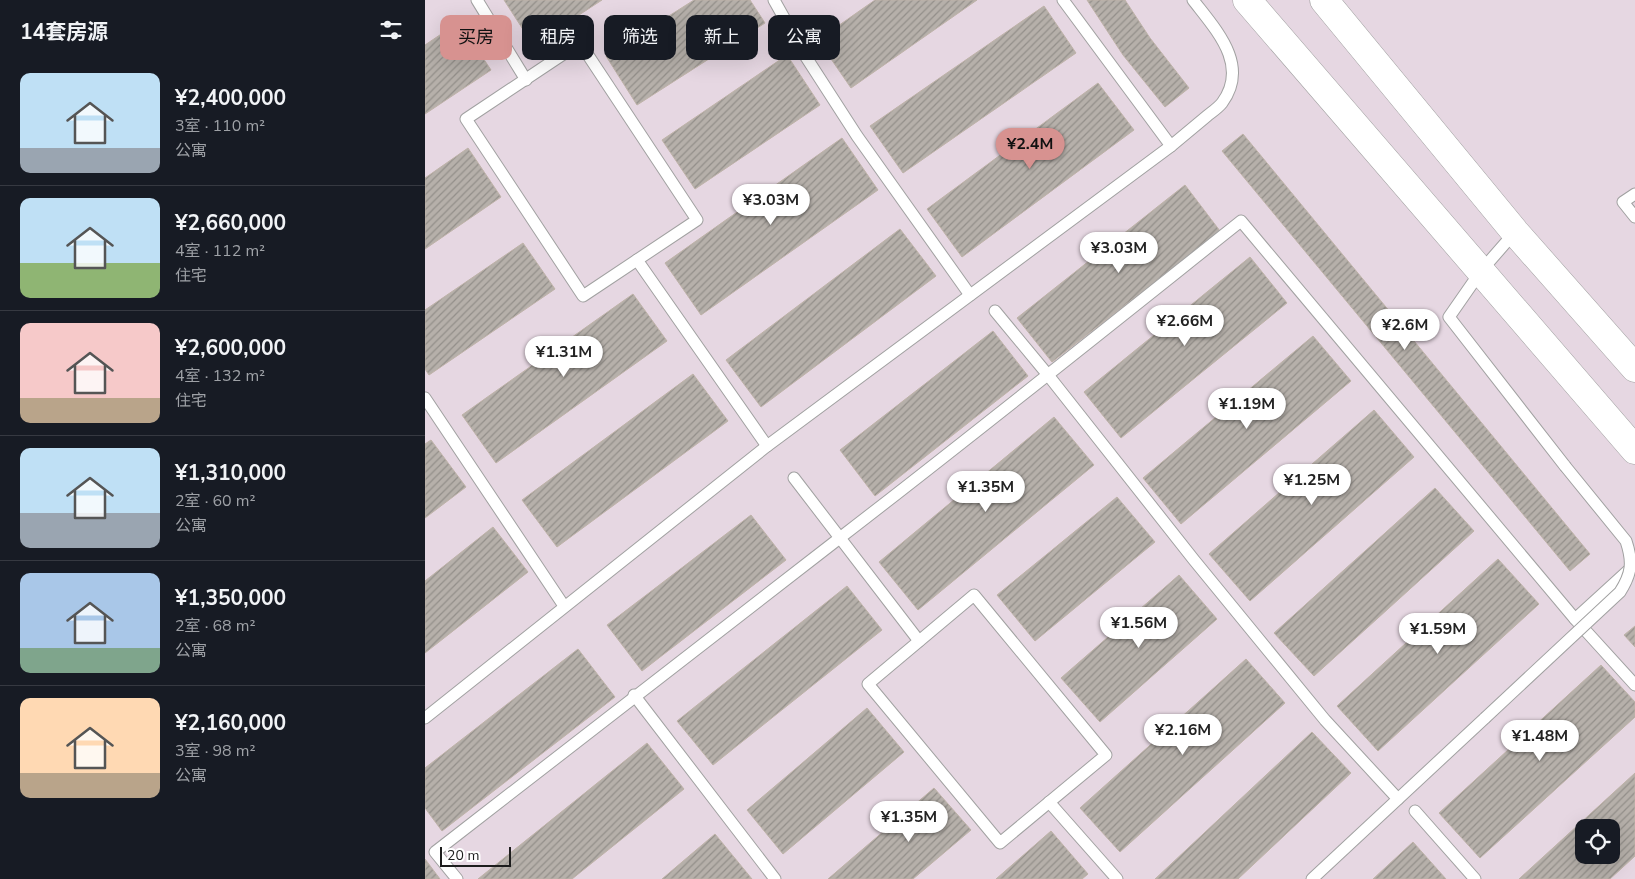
<!DOCTYPE html>
<html lang="zh">
<meta charset="utf-8">
<style>
body{margin:0;font-family:"Nunito Sans","Noto Sans SC",sans-serif;background:#242831;color:#f1f3f6;height:100vh;display:flex;flex-direction:column;font-size:19px;white-space:nowrap}
*{box-sizing:border-box;margin:0}
p{font-size:16px;color:#9ea1a6}
.icon{flex:none;width:28px;height:28px;fill:none;stroke:currentColor;stroke-width:2;stroke-linecap:round;stroke-linejoin:round}
.map{position:relative;flex:1;overflow:hidden}
.panel{display:flex;flex-direction:column;background:#171b24;width:425px}
.panel>*{flex:none}
.banner{position:absolute;left:15px;top:15px;width:475px;height:45px;display:flex;gap:10px}
.tools{position:absolute;left:1150px;top:819px;display:grid;gap:10px}
.tools a{display:grid;place-items:center;width:45px;height:45px;border-radius:10px;background:#171b24;box-shadow:0 5px 20px #0002;font-size:25px}
.scale{position:absolute;left:15px;bottom:12px;width:71px;box-sizing:border-box;padding-left:5px;border:2px solid #1d1d1d;border-top:0;font-size:14px;line-height:18px;white-space:nowrap;color:#1d1d1d;-webkit-text-stroke:4px #fff;paint-order:stroke}
.price{position:absolute;translate:-50% -42px;padding:0 11px;border-radius:18px;background:#fff;color:#222;font-size:16px;line-height:32px;filter:drop-shadow(0 1px 2px #0008)}
.price::after{content:'';position:absolute;left:50%;top:30px;width:15px;height:11px;margin-left:-8px;background:inherit;clip-path:polygon(0 0,100% 0,50% 100%)}
.price.on{background:#d79290;color:#111}
ul{padding:0;list-style:none}
li{display:flex;align-items:center;gap:15px;height:125px;padding:0 20px}
li+li{border-top:1px solid #363941}
li span{display:grid;place-items:center;flex:none;width:140px;height:100px;border-radius:10px;color:#555}
li>.icon{margin-inline-start:auto}
span .icon{width:60px;height:60px;fill:#fffc;stroke-width:1}
li b{font-size:21px}
h2{display:flex;justify-content:space-between;align-items:center;height:60px;padding:0 20px;font-size:21px}
.chip{padding:0 18px;border-radius:10px;background:#171b24;box-shadow:0 5px 20px #0002;font-size:18px;line-height:45px}
.chip.on{background:#d79290;color:#111}
main{display:flex;flex:1;min-height:0}
.map>svg:first-child{display:block}
.industrial{fill:#e6d7e2;fill-rule:evenodd}
.building{fill:url(#building-hatch);stroke:#beb2a8;fill-rule:evenodd}
.lines{fill:none;stroke-linecap:round;stroke-linejoin:round}
.service-casing{stroke:#a1a1a1;stroke-width:13}
.tertiary-casing{stroke:#a1a1a1;stroke-width:29}
.service{stroke:#fff;stroke-width:11}
.tertiary{stroke:#fff;stroke-width:28}
.service-bridge-casing{stroke:#a1a1a1;stroke-width:13;stroke-linecap:butt}
.service-bridge{stroke:#fff;stroke-width:11}
</style>
<main>
<section class="panel">
<h2>14套房源<svg class="icon" aria-label="filters" viewBox="0 0 24 24"><path d="M4 7h16M4 17h16"/><circle cx="9" cy="7" r="2"/><circle cx="15" cy="17" r="2"/></svg></h2>
<ul>
<li><span style="background:linear-gradient(#bfe0f5 75%,#9aa5b1 0)"><svg class="icon" aria-label="home" viewBox="0 0 24 24"><path d="M3 11l9-7 9 7M6 9v11h12V9"/></svg></span><div><b>¥2,400,000</b><p>3室 · 110 m²</p><p>公寓</p></div></li>
<li><span style="background:linear-gradient(#bfe0f5 65%,#8fb573 0)"><svg class="icon" aria-label="home" viewBox="0 0 24 24"><path d="M3 11l9-7 9 7M6 9v11h12V9"/></svg></span><div><b>¥2,660,000</b><p>4室 · 112 m²</p><p>住宅</p></div></li>
<li><span style="background:linear-gradient(#f6c9c9 75%,#b9a48a 0)"><svg class="icon" aria-label="home" viewBox="0 0 24 24"><path d="M3 11l9-7 9 7M6 9v11h12V9"/></svg></span><div><b>¥2,600,000</b><p>4室 · 132 m²</p><p>住宅</p></div></li>
<li><span style="background:linear-gradient(#bfe0f5 65%,#9aa5b1 0)"><svg class="icon" aria-label="home" viewBox="0 0 24 24"><path d="M3 11l9-7 9 7M6 9v11h12V9"/></svg></span><div><b>¥1,310,000</b><p>2室 · 60 m²</p><p>公寓</p></div></li>
<li><span style="background:linear-gradient(#a9c7e8 75%,#7fa58c 0)"><svg class="icon" aria-label="home" viewBox="0 0 24 24"><path d="M3 11l9-7 9 7M6 9v11h12V9"/></svg></span><div><b>¥1,350,000</b><p>2室 · 68 m²</p><p>公寓</p></div></li>
<li><span style="background:linear-gradient(#ffd9b3 75%,#b9a48a 0)"><svg class="icon" aria-label="home" viewBox="0 0 24 24"><path d="M3 11l9-7 9 7M6 9v11h12V9"/></svg></span><div><b>¥2,160,000</b><p>3室 · 98 m²</p><p>公寓</p></div></li>
</ul>
</section>
<div class="map">
<svg width="1210" height="879" viewBox="0 0 1210 879">
<defs>
<pattern id="building-hatch" width="6" height="6" patternUnits="userSpaceOnUse" patternTransform="scale(1.25)"><rect width="6" height="6" fill="#b6b0aa"/><path d="M-1 1l2-2M0 6l6-6M5 7l2-2" fill="none" stroke="#938f8a"/></pattern>
</defs>
<rect width="100%" height="100%" fill="#edebe4"/>
<path class="industrial" d="M 0,0 L 1210,0 L 1210,879 L 0,879 ZM 1159,828 L 1186,828 L 1186,855 L 1159,855 Z"/>
<g class="building">
<path d="M 79,0 L 177,0 L 108,45 Z"/>
<path d="M 269,0 L 325,0 L 340,23 L 212,105 L 181,56 Z"/>
<path d="M 450,0 L 552,0 L 426,88 L 393,40 Z"/>
<path d="M 662,0 L 700,0 L 725,38 L 764,88 L 740,107 L 698,55 Z"/>
<path d="M 619,6 L 651,53 L 478,173 L 445,126 Z"/>
<path d="M 34,22 L 66,70 L 0,114 L 0,45 Z"/>
<path d="M 362,55 L 395,105 L 270,189 L 237,140 Z"/>
<path d="M 673,83 L 709,130 L 537,257 L 502,209 Z"/>
<path d="M 818,134 L 1165,554 L 1145,571 L 797,151 Z"/>
<path d="M 417,138 L 453,190 L 276,315 L 240,263 Z"/>
<path d="M 43,148 L 76,197 L 0,249 L 0,178 Z"/>
<path d="M 760,185 L 795,231 L 627,362 L 592,318 Z"/>
<path d="M 475,229 L 511,276 L 336,407 L 301,360 Z"/>
<path d="M 98,243 L 130,289 L 4,375 L 0,369 L 0,310 Z"/>
<path d="M 825,257 L 862,303 L 696,438 L 659,392 Z"/>
<path d="M 208,294 L 242,341 L 71,463 L 37,415 Z"/>
<path d="M 568,331 L 603,376 L 450,496 L 415,450 Z"/>
<path d="M 888,336 L 926,381 L 756,524 L 718,478 Z"/>
<path d="M 268,374 L 303,421 L 132,547 L 97,500 Z"/>
<path d="M 949,410 L 989,457 L 825,601 L 784,554 Z"/>
<path d="M 629,417 L 669,465 L 493,610 L 454,562 Z"/>
<path d="M 6,440 L 41,487 L 0,518 L 0,444 Z"/>
<path d="M 1010,488 L 1049,531 L 889,676 L 849,633 Z"/>
<path d="M 692,497 L 730,542 L 610,641 L 572,595 Z"/>
<path d="M 326,515 L 361,560 L 217,671 L 182,625 Z"/>
<path d="M 68,527 L 103,572 L 0,653 L 0,581 Z"/>
<path d="M 1073,559 L 1114,604 L 953,751 L 912,706 Z"/>
<path d="M 754,575 L 792,619 L 675,722 L 636,678 Z"/>
<path d="M 422,586 L 457,630 L 288,765 L 252,721 Z"/>
<path d="M 1210,626 L 1210,647 L 1199,635 Z"/>
<path d="M 153,649 L 190,697 L 17,831 L 0,808 L 0,768 Z"/>
<path d="M 821,659 L 860,703 L 695,852 L 655,808 Z"/>
<path d="M 1176,665 L 1210,702 L 1210,717 L 1055,858 L 1014,813 Z"/>
<path d="M 442,708 L 479,752 L 358,854 L 322,810 Z"/>
<path d="M 887,732 L 926,773 L 813,879 L 730,879 Z"/>
<path d="M 222,743 L 259,789 L 147,879 L 53,879 Z"/>
<path d="M 1210,773 L 1210,856 L 1185,879 L 1094,879 ZM 1159,828 L 1186,828 L 1186,855 L 1159,855 Z"/>
<path d="M 509,788 L 546,830 L 488,879 L 403,879 Z"/>
<path d="M 626,831 L 663,874 L 657,879 L 571,879 Z"/>
<path d="M 290,834 L 327,879 L 237,879 Z"/>
<path d="M 988,842 L 1021,879 L 948,879 Z"/>
<path d="M 0,859 L 15,879 L 0,879 Z"/>
</g>
<g class="lines">
<defs>
<g id="service">
<path d="M 52,0 L 101,80"/>
<path d="M 349,0 L 381,57 L 432,136 L 545,295"/>
<path d="M 638,0 L 746,146"/>
<path d="M 155,43 L 272,220 L 158,296 L 41,119 Z"/>
<path d="M 1210,194 L 1198,202 L 1210,217"/>
<path d="M 1090,232 L 1056,271 L 1024,317 L 1140,466"/>
<path d="M 212,260 L 342,446"/>
<path d="M 570,311 L 623,375 L 769,560 L 900,720 L 973,799"/>
<path d="M 0,398 L 139,606"/>
<path d="M 369,478 L 494,641"/>
<path d="M 1207,567 L 1150,619 L 1210,685"/>
<path d="M 549,595 L 681,755 L 575,843 L 443,684 Z"/>
<path d="M 209,695 L 350,879"/>
<path d="M 0,718 L 342,446 L 746,146 C 758,136 770,126 782,116 C 787,112 793,108 797,103 C 825,65 791,30 768,0"/>
<path d="M 624,802 L 692,879"/>
<path d="M 990,811 L 1050,879"/>
<path d="M 32,879 L 10,852 C 145,746 281,642 416,537 C 551,433 683,327 816,221 L 1150,619"/>
<path d="M 887,879 L 1060,718"/>
</g>
<g id="tertiary">
<path d="M 822,0 L 1210,450"/>
<path d="M 899,0 L 1090,232 L 1210,368"/>
</g>
</defs>
<use href="#service" class="service-casing"/>
<use href="#tertiary" class="tertiary-casing"/>
<use href="#service" class="service"/>
<use href="#tertiary" class="tertiary"/>
<defs>
<path id="service-bridge" d="M 1060,718 L 1195,592 C 1207,573 1208,562 1201,541 L 1140,466"/>
</defs>
<use href="#service-bridge" class="service-bridge-casing"/>
<use href="#service-bridge" class="service-bridge"/>
</g>
</svg>
<div class="tools">
<a><svg class="icon" aria-label="locate" viewBox="0 0 24 24"><circle cx="12" cy="12" r="6"/><path d="M12 2v4M12 18v4M2 12h4M18 12h4"/></svg></a>
</div>
<div class="scale">20 m</div>
<b class="price on" style="left:605px;top:170px">¥2.4M</b>
<b class="price" style="left:346px;top:226px">¥3.03M</b>
<b class="price" style="left:694px;top:274px">¥3.03M</b>
<b class="price" style="left:760px;top:347px">¥2.66M</b>
<b class="price" style="left:980px;top:351px">¥2.6M</b>
<b class="price" style="left:139px;top:378px">¥1.31M</b>
<b class="price" style="left:822px;top:430px">¥1.19M</b>
<b class="price" style="left:887px;top:506px">¥1.25M</b>
<b class="price" style="left:561px;top:513px">¥1.35M</b>
<b class="price" style="left:714px;top:649px">¥1.56M</b>
<b class="price" style="left:1013px;top:655px">¥1.59M</b>
<b class="price" style="left:758px;top:756px">¥2.16M</b>
<b class="price" style="left:1115px;top:762px">¥1.48M</b>
<b class="price" style="left:484px;top:843px">¥1.35M</b>
<div class="banner">
<a class="chip on">买房</a>
<a class="chip">租房</a>
<a class="chip">筛选</a>
<a class="chip">新上</a>
<a class="chip">公寓</a>
</div>
</div>
</main>
